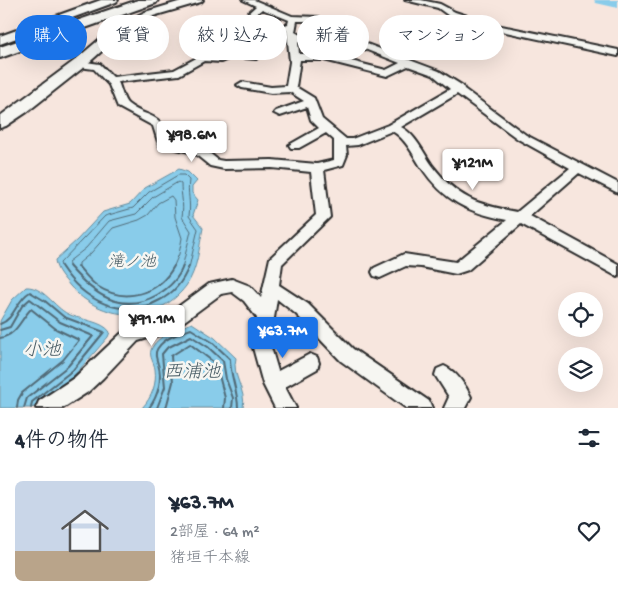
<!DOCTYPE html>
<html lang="ja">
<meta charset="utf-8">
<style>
body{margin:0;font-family:"Gochi Hand","Klee One",sans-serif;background:#f6f6f7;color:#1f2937;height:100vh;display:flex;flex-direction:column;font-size:19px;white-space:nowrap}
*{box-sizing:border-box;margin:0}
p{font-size:16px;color:#747a83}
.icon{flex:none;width:28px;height:28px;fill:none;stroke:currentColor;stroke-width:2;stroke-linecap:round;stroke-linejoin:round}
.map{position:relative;height:408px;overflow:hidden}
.side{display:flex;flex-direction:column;background:#fff;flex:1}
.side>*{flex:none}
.top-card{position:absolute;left:15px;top:15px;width:589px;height:45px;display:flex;gap:10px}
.tools{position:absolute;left:558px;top:292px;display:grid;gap:10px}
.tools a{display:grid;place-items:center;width:45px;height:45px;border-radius:50%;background:#fff;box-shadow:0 5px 20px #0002;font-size:25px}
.price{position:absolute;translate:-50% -42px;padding:0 11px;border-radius:5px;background:#fff;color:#222;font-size:16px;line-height:32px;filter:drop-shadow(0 1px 2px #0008)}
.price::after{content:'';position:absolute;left:50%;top:30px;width:15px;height:11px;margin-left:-8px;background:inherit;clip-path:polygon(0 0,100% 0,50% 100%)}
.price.selected{background:#1a73e8;color:#fff}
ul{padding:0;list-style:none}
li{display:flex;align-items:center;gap:15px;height:125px;padding:0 15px}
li+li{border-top:1px solid #e0e1e3}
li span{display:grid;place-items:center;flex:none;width:140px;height:100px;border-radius:8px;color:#555}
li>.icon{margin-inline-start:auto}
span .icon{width:60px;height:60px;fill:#fffc;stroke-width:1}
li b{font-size:21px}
h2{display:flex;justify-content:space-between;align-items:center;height:60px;padding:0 15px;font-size:21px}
.chip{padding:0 18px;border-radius:22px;background:#fff;box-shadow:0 5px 20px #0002;font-size:18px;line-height:45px}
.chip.selected{background:#1a73e8;color:#fff}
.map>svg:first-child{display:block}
.water{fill:#89ccea;stroke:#638c9e}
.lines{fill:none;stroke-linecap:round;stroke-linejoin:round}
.shore-far1{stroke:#516b77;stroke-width:1}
.shore{stroke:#516b77;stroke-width:2}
.river{fill:#89ccea;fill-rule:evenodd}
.street-casing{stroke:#2b2b2b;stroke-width:4}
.secondary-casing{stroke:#2b2b2b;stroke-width:4}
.highway-casing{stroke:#2b2b2b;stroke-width:4}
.street{fill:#f6f6f2;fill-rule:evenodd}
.secondary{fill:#f6f6f2;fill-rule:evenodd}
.highway{fill:#f6f6f2;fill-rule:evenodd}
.labels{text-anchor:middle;stroke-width:5;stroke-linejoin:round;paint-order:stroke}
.water-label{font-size:16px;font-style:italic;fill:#475b64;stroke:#f6f6f2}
.near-water-label{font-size:19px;font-style:italic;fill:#475b64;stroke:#f6f6f2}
</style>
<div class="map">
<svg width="618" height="408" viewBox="0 0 618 408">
<rect width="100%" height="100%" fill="#f7e6de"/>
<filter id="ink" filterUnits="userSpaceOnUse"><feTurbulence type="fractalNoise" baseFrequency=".02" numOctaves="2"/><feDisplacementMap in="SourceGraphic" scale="10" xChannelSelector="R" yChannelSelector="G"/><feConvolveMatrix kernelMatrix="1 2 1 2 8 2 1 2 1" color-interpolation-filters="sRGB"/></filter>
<g filter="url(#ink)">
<g class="water">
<path d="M 179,169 L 188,172 L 197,181 L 192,187 L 192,193 L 198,200 L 193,215 L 203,228 C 199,247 198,269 186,286 C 156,326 101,321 70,286 C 64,278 56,271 55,260 L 77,240 L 103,212 L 130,204 L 145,188 Z"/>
<path d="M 26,287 C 43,286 54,307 68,314 C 80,320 103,321 110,332 L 108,337 C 94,353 52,404 31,408 C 22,408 10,408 0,408 L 0,321 L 12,300 Z"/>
<path d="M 192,323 L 215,338 L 236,358 C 231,376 247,390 243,408 L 142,408 C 152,397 157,384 155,369 C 154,362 149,357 151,350 C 156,336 179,328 192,323 Z"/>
</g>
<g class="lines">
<g class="shore-far1">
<path d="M 62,268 L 60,263 L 105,216 L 133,208 L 149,192 L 178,175 L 184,175 L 189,180 C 187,194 191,201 189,216 L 198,229 L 189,268"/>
<path d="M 70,268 L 68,262 L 86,248 L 109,221 L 136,214 L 153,197 L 178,182 L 181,184 C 181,197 184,203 182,217 L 191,231 L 182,268"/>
<path d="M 79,268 L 79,263 L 91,253 L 113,228 L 139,220 L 148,215 L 158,203 L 171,196 L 174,200 L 175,217 L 182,238 L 179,254 L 173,268"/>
</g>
<g class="shore">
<path d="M 61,266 C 83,300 122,321 160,300 C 174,293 183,282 189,266"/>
<path d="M 69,266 C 93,294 121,315 157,295 C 169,288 178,280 183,266"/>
<path d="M 78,266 C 84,273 90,281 97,286 C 125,304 158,295 174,266"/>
<path d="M 0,324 C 15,319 16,300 30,292 L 45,301 L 64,317 L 104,332 L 73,370 L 32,402 L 31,408"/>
<path d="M 0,330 L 10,327 L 22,306 L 30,299 L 60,322 L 93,336 L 68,366 L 27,398 L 24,408"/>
<path d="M 0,338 C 17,335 20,320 31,309 L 56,329 L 79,340 L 63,360 L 22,393 L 18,400 L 17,408"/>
<path d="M 149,408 C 158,396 163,379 158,364 C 157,360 155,357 156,352 C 160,339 180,333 191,329 L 212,342 L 230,359 C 230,376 238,391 238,408"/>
<path d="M 157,408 L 165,387 L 162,354 L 167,348 L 191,336 L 208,347 L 223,361 L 226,379 L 233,398 L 232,408"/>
<path d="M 166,408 L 173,382 L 171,356 L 190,344 L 216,364 L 225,398 L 224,408"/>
</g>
<path class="river" d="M 594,0 L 618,0 L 618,8 L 596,3 Z"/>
<defs>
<g id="street">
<path d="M 243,0 L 254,0 L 292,16 L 319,17 L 319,21 L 297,21 L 295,32 L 302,36 L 349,40 L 367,44 L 439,71 L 463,86 L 464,89 L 526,135 L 618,183 L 618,193 L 579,173 L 530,216 L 618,264 L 618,277 L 521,224 L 468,270 L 456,274 L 421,267 L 406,266 L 380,278 L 374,276 L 372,272 L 374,268 L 404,254 L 456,262 L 507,220 C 467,212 444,201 421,167 C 413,154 405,138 392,131 L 358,145 L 346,146 L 347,155 L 343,165 L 324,170 L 330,217 L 282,264 L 279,285 L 308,304 L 353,349 L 429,401 L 432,408 L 406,408 L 341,361 L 296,314 L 277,299 L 270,344 L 278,371 L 310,354 L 317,357 L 319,363 L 317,369 L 285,387 L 296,408 L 275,408 L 263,384 L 252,344 L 257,318 L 244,301 L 232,292 L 221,294 L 171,331 L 138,341 L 103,378 L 88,392 L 63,408 L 36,408 L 39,401 L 74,378 L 126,329 L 160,320 L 209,284 L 232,279 L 250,286 L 261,298 L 270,258 L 316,215 L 311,172 L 272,168 L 224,169 L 210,166 L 194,153 L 159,145 L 153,126 L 118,107 L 109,85 L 94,69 L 79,67 L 74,64 L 79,61 L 100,64 L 113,77 L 174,70 L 202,55 L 220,56 L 232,51 L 251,54 L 275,30 L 245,20 L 230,21 L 230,17 L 246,15 L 256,6 ZM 262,9 L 289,20 L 288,24 L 282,26 L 253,17 ZM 287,30 L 290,62 L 286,86 L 271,87 L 242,82 L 237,85 L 242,88 L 271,93 L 290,92 L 304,101 L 276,111 L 274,113 L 280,116 L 307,107 L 311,120 L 319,128 L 289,145 L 291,148 L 299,148 L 326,133 L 334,140 L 334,160 L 317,164 L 272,160 L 224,161 L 218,160 L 202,147 L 168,140 C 162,111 147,119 128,104 C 123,100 121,88 118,82 L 179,75 L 204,61 L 221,62 L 233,57 L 256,59 L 283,32 ZM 298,41 L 362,48 L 400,63 L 386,70 L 324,54 L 299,54 ZM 300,60 L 324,60 L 387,76 L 408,66 L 433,75 L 450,89 L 388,125 L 352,139 L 346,139 L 322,119 L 314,98 L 296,87 ZM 457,94 L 518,139 L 570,168 L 517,212 C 476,204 458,199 432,165 C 423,152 415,134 401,127 Z"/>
<path d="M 405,0 L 421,0 L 440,4 L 455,12 L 492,24 L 618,50 L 618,56 L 487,28 L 449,16 L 438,8 Z"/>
<path d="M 444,366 C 456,371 466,386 471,397 L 465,408 L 444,408 L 449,397 L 435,375 L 437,369 Z"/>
</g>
<g id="secondary">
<path d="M 101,0 L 118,0 L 116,2 L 0,44 L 0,36 Z"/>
<path d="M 185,0 L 203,0 L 201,2 L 153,16 L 122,33 L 84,67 L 27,112 L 6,126 L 0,128 L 0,116 L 74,61 L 114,27 L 145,12 Z"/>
</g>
<path id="highway" d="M 138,0 L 158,0 L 156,3 L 0,58 L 0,47 Z"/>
</defs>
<use href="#street" class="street-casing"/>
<use href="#secondary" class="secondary-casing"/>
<use href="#highway" class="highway-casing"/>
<use href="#street" class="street"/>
<use href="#secondary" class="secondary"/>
<use href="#highway" class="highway"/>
</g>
</g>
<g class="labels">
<g class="water-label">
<text x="132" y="266">滝ノ池</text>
</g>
<g class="near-water-label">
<text x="42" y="355">小池</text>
<text x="192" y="377">西浦池</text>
</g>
</g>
</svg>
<div class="tools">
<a><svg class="icon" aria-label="locate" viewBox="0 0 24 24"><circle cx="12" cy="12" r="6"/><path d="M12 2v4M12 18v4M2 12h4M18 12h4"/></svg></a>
<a><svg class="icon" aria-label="layers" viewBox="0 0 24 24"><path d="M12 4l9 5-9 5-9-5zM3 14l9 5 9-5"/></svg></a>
</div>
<b class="price" style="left:192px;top:163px">¥98.6M</b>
<b class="price" style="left:473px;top:191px">¥121M</b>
<b class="price" style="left:152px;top:347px">¥91.1M</b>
<b class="price selected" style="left:283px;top:359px">¥63.7M</b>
<div class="top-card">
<a class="chip selected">購入</a>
<a class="chip">賃貸</a>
<a class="chip">絞り込み</a>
<a class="chip">新着</a>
<a class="chip">マンション</a>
</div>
</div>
<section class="side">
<h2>4件の物件<svg class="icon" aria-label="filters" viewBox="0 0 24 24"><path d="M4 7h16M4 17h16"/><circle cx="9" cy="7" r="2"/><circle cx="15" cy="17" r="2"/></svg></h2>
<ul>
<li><span style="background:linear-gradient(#c9d6e8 70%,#b9a48a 0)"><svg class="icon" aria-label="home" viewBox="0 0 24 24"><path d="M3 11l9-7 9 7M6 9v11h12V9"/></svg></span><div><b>¥63.7M</b><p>2部屋 · 64 m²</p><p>猪垣千本線</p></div><svg class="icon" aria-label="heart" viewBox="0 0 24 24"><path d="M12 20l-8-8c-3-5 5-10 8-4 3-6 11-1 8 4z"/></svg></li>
</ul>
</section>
